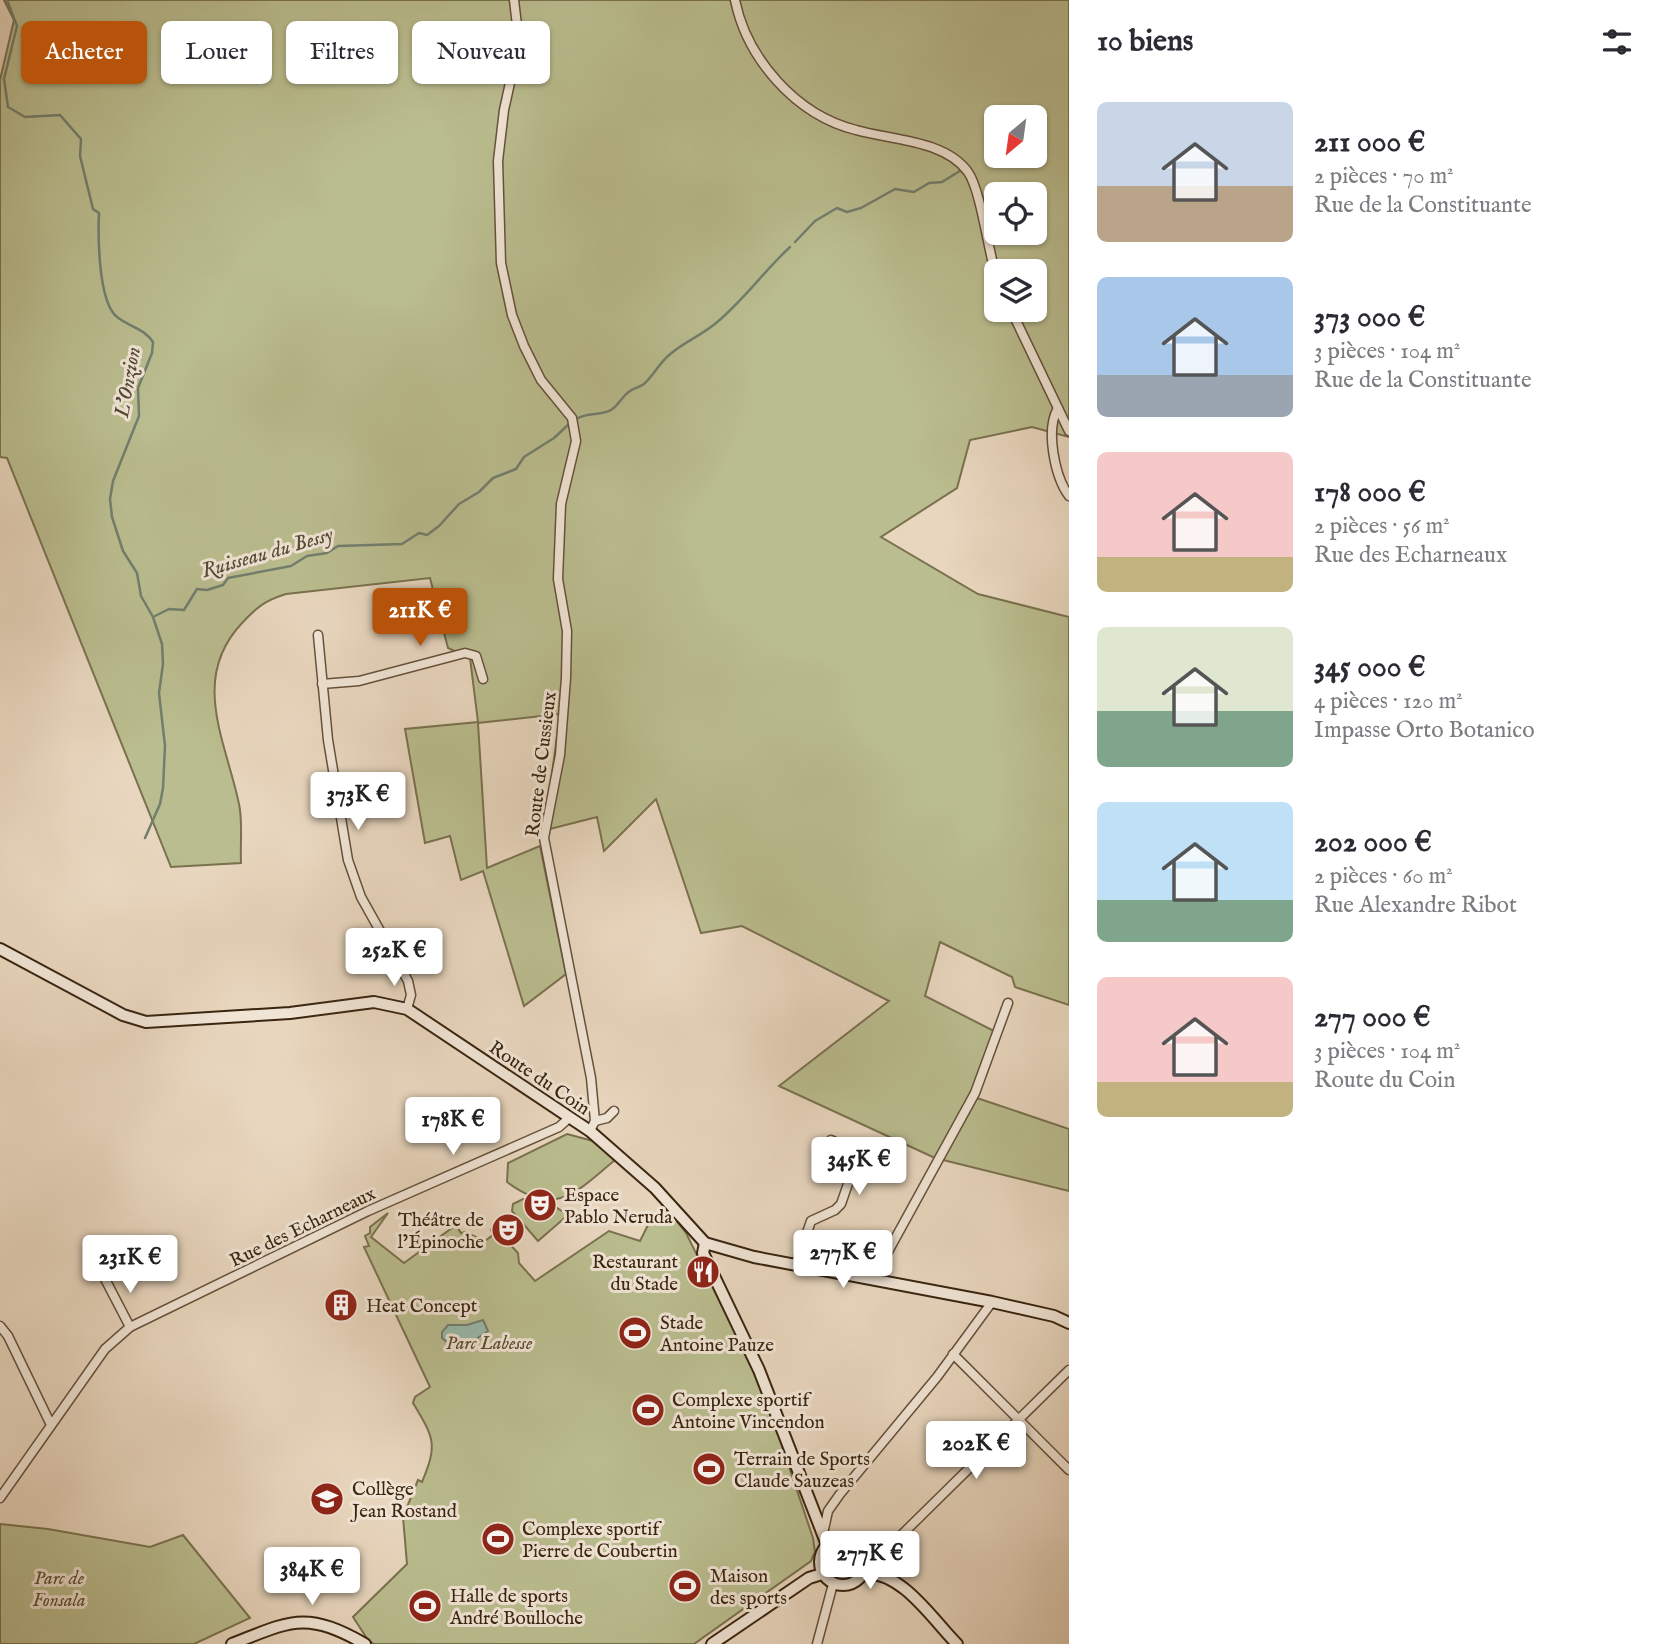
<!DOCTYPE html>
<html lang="fr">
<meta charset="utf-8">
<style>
body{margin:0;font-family:"IM FELL English",serif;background:#f2f2f3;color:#2b2b33;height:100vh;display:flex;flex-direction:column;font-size:26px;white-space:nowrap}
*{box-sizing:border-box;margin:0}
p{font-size:23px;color:#7c7c81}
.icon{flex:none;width:38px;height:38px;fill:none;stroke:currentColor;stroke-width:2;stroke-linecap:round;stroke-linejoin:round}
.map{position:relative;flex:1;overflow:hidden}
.panel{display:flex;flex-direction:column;background:#fff;width:595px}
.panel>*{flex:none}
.banner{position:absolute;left:21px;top:21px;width:665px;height:63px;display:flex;gap:14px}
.needle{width:46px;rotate:209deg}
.buttons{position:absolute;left:984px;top:105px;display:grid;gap:14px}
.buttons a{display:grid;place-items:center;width:63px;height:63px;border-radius:10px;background:#fff;box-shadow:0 2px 5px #0004;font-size:35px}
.price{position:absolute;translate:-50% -60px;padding:0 16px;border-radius:7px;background:#fff;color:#222;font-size:23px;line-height:46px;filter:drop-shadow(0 2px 4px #0008)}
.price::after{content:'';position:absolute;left:50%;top:42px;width:21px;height:16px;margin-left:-10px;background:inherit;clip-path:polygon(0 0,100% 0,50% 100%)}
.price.active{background:#b45309;color:#fff}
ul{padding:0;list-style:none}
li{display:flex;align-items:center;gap:21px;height:175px;padding:0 28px}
li span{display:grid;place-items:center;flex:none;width:196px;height:140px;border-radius:10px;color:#555}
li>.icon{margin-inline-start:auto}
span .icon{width:84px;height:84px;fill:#fffc;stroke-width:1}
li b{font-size:30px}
h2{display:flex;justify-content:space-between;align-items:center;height:84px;padding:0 28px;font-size:30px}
.chip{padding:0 24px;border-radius:10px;background:#fff;box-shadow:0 2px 5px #0004;font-size:24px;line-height:63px}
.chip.active{background:#b45309;color:#fff}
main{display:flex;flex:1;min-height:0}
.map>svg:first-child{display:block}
.green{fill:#babd8f;stroke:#7a714f;stroke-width:2;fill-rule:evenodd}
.water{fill:#98baad;stroke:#727e6e;stroke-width:2}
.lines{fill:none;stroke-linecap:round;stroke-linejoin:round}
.stream{stroke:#727e6e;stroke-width:2.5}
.street-casing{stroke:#66513b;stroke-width:11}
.secondary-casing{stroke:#3a250f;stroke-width:14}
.street{stroke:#f0e4d5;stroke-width:8}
.secondary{stroke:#f0e4d5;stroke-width:10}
.labels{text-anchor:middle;stroke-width:6;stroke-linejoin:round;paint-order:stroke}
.street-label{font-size:19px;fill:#3a250f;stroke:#f0e4d5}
.poi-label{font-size:19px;fill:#3a250f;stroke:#f0e4d5;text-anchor:start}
.park-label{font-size:19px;font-style:italic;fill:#5a4b2f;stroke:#f0e4d5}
.water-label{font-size:21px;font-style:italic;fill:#524a36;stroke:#f0e4d5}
</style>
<main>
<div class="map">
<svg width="1069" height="1644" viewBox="0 0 1069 1644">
<rect width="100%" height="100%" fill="#e8d6be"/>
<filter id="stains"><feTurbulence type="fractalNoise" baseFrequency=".00286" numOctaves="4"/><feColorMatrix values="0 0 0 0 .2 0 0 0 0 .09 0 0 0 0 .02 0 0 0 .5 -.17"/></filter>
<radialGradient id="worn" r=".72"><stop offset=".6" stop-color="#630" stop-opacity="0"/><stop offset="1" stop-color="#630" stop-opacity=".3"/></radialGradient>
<g class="green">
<path d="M 4,0 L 1069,0 L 1069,437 L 1032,427 L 970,440 L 957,488 L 881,537 L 978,594 L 1069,617 L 1069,1005 L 1015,987 L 1012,977 L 940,942 L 925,996 L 996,1032 L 977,1098 L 1069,1129 L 1069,1191 L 935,1158 L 779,1086 L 889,1001 L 742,926 L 701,933 L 656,799 L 604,851 L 597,817 L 550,829 L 551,781 L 560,714 L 478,723 L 487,868 L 540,846 L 566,974 L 524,1006 L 483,871 L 461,880 L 450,836 L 425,843 L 405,729 L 478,722 L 470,658 L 448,648 L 430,578 L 286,594 C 266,600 257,607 243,622 C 189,678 226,741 239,804 C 243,822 240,844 241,863 L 171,867 L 7,458 L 0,457 L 0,80 L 14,20 ZM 996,117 L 1034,117 L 1034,156 L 996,156 ZM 996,194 L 1034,194 L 1034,233 L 996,233 ZM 996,271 L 1034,271 L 1034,310 L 996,310 Z"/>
<path d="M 567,1134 L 593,1141 L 615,1160 C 577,1191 556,1219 507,1182 L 508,1163 Z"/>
<path d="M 523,1199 L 552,1205 L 568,1215 L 538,1241 L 512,1211 L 513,1204 Z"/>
<path d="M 668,1210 L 686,1233 L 762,1386 L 813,1538 L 815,1552 L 811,1561 L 694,1644 L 374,1644 L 368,1640 L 353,1617 L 407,1564 L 403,1517 L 418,1480 L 422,1482 C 438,1444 434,1438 413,1403 L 415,1397 L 430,1387 L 364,1247 L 369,1246 L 365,1236 L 370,1233 L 370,1227 L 388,1213 L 371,1237 L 404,1263 L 456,1225 L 461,1233 L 465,1232 L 485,1241 L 494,1234 L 491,1230 L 494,1227 L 518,1253 L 519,1263 L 535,1281 L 609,1231 L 640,1241 L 651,1219 L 657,1221 Z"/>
<path d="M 0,1524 L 48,1529 L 150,1547 L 183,1535 L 250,1618 L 194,1644 L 0,1644 Z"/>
</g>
<path class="water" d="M 483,1320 L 488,1331 L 473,1341 L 451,1346 L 442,1338 L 442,1332 L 448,1325 L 467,1325 Z"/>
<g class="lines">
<g class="stream">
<path d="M 7,0 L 17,26 L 4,79 L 8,107 L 25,117 L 60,115 L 81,139 L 80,156 L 93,209 L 99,213 C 98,235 98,302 117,317 C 128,326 145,329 153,342 L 152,353 L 138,388 L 139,416 L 113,481 L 110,499 L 112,517 L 123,551 L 137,573 L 141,596 L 153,617 L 162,644 L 163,664 L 159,693 L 165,746 L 163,788 L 160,804 L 145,838"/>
<path d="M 795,242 L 815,221 L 837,208 L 847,212 L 861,208 L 895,189 L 914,192 L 929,183 L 942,182 L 963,169"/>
<path d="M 576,419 C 588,412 600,416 611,410 C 619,405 622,396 630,391 C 634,388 640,387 644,384 C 652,377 659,364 668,356 C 683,342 701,336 716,323 C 744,300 764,271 790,247"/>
<path d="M 155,616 L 169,609 L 184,610 L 197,589 L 207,590 L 223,585 L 228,578 L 291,566 L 307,556 L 327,553 L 338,546 L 402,544 L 419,533 L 427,535 L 439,526 L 459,504 L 479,492 L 493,478 L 516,469 L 524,457 L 554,438 L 569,424"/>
</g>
<defs>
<g id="street">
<path d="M 514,0 L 519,42 L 504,110 L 498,161 L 501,263 L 512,315 L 524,346 L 541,380 L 572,418 L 576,441 L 561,504 L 558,579 L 567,631 L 566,678 L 560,755 L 544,838 L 591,1078 L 595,1121 L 590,1131"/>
<path d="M 735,0 C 747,59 796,115 856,130 C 891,140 945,140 968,172 C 981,191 988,250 996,275"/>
<path d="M 1011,310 L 1069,431"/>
<path d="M 1058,408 C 1045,430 1055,477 1069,496"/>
<path d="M 318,635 L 328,740 L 348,860 L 361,897 L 408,981 L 411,995 L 407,1009"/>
<path d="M 322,684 L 359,681 L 465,653 L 476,656 L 483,679"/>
<path d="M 595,1121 L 607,1118 L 614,1111"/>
<path d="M 796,1265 L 811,1221 L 835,1210 L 841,1204 L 857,1158 L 855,1152 L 831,1140"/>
<path d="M 104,1277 L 130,1327"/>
<path d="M 873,1279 L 975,1093 L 1008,1003"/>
<path d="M 0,1326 L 8,1336 L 51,1425"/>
<path d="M 953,1354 L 1069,1470"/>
<path d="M 0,1498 L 105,1349 L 130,1327 L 368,1211 L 559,1127 L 569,1118"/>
<path d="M 823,1534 L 828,1511 L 840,1494 L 937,1377 L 992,1302"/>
<path d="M 866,1565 L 877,1559 L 1069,1370"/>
<path d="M 817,1644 L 833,1584"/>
</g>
<g id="secondary">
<path d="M 0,949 L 123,1015 L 146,1022 L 290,1013 L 374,1002 L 407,1009 L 590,1131 L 655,1188 L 705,1243 L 754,1257 L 992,1302 L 1054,1316 L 1069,1323"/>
<path d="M 705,1243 L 703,1253 L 759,1370 L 827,1545"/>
<circle cx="843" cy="1562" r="23"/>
<path d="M 864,1573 C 903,1572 932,1619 957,1644"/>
<path d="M 232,1644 C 291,1621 305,1610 365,1644"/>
<path d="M 712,1644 L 809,1578 L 822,1574"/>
</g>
</defs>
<use href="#street" class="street-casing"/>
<use href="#secondary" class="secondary-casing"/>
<use href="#street" class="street"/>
<use href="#secondary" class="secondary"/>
</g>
<defs>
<symbol id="theatre-disc" viewBox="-11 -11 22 22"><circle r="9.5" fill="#8f2418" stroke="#f0e4d5"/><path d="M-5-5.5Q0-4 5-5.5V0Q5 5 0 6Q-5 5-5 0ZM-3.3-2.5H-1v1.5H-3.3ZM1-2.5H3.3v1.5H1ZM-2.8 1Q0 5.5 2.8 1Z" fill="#fff"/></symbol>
<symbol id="restaurant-disc" viewBox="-11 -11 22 22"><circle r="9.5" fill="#8f2418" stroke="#f0e4d5"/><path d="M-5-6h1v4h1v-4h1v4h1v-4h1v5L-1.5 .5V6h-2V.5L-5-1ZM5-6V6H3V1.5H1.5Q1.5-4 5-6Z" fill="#fff"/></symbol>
<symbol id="building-disc" viewBox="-11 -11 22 22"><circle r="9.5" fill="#8f2418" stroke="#f0e4d5"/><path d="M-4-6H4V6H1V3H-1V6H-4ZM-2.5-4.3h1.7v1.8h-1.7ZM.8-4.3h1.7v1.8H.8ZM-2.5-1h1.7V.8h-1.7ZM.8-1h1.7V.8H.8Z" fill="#fff"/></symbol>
<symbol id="stadium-disc" viewBox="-11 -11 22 22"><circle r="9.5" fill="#8f2418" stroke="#f0e4d5"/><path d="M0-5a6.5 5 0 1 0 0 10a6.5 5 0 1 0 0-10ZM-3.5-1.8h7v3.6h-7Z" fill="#fff"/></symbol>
<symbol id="school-disc" viewBox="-11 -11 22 22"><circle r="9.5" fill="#8f2418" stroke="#f0e4d5"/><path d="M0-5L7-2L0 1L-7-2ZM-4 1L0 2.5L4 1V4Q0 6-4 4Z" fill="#fff"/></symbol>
</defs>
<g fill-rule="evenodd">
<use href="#theatre-disc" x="521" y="1186" width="38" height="38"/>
<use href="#theatre-disc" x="489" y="1211" width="38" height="38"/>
<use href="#restaurant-disc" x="684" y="1253" width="38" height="38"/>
<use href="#building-disc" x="322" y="1286" width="38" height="38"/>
<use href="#stadium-disc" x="616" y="1314" width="38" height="38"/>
<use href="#stadium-disc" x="629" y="1391" width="38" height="38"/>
<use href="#stadium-disc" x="690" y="1450" width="38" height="38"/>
<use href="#school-disc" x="308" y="1480" width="38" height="38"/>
<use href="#stadium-disc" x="479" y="1520" width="38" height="38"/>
<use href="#stadium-disc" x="666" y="1567" width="38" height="38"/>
<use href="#stadium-disc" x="406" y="1587" width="38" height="38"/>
</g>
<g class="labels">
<g class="street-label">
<text transform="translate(540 764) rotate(-83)" y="7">Route de Cussieux</text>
<text transform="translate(540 1077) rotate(34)" y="7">Route du Coin</text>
<text transform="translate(302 1226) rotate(-26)" y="7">Rue des Echarneaux</text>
</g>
<g class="poi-label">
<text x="564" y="1201">Espace<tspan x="564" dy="22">Pablo Neruda</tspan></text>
<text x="484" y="1226" text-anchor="end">Théâtre de<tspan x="484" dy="22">l’Épinoche</tspan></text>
<text x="678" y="1268" text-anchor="end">Restaurant<tspan x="678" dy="22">du Stade</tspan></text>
<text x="366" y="1312">Heat Concept</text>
<text x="660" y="1329">Stade<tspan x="660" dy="22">Antoine Pauze</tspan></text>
<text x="672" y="1406">Complexe sportif<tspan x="672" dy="22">Antoine Vincendon</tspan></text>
<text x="734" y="1465">Terrain de Sports<tspan x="734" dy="22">Claude Sauzeas</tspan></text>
<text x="352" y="1495">Collège<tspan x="352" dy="22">Jean Rostand</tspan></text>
<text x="522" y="1535">Complexe sportif<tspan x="522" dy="22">Pierre de Coubertin</tspan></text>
<text x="710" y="1582">Maison<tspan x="710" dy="22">des sports</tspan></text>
<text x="450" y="1602">Halle de sports<tspan x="450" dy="22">André Boulloche</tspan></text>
</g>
<g class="park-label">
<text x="489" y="1349">Parc Labesse</text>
<text x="59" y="1584">Parc de<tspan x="59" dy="22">Fonsala</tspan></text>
</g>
<g class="water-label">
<text transform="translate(127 382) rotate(-80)" y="7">L'Onzion</text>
<text transform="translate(267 552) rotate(-16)" y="7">Ruisseau du Bessy</text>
</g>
</g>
<rect width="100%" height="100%" filter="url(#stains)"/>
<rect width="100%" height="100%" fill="url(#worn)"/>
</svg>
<div class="buttons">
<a><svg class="needle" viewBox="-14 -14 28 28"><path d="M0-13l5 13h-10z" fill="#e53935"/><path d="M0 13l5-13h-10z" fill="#7c7c81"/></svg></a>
<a><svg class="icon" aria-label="locate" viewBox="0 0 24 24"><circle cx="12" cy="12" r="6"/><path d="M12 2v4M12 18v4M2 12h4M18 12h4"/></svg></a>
<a><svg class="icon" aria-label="layers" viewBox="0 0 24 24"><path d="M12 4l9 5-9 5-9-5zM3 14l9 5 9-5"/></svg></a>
</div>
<b class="price active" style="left:420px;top:648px">211K €</b>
<b class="price" style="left:358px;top:832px">373K €</b>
<b class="price" style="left:394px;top:988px">252K €</b>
<b class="price" style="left:453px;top:1157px">178K €</b>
<b class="price" style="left:859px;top:1197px">345K €</b>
<b class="price" style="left:843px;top:1290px">277K €</b>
<b class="price" style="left:130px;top:1295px">231K €</b>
<b class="price" style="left:976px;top:1481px">202K €</b>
<b class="price" style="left:870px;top:1591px">277K €</b>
<b class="price" style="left:312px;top:1607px">384K €</b>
<div class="banner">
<a class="chip active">Acheter</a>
<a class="chip">Louer</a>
<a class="chip">Filtres</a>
<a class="chip">Nouveau</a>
</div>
</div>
<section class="panel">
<h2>10 biens<svg class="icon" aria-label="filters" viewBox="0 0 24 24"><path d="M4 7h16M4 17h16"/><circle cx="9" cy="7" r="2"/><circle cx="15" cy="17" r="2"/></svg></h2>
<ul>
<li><span style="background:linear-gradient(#c9d6e8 60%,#b9a48a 0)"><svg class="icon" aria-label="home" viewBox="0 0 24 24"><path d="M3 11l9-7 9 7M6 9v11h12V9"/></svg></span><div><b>211 000 €</b><p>2 pièces · 70 m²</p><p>Rue de la Constituante</p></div></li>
<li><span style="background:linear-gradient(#a9c7e8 70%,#9aa5b1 0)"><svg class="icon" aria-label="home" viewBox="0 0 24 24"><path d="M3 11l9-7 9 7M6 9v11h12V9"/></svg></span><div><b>373 000 €</b><p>3 pièces · 104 m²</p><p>Rue de la Constituante</p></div></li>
<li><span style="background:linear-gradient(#f6c9c9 75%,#c2b280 0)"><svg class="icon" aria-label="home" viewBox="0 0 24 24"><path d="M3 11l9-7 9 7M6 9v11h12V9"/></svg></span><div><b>178 000 €</b><p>2 pièces · 56 m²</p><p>Rue des Echarneaux</p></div></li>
<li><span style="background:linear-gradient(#dfe7d0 60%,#7fa58c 0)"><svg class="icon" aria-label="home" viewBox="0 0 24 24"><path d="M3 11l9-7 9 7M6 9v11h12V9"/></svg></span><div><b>345 000 €</b><p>4 pièces · 120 m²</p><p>Impasse Orto Botanico</p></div></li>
<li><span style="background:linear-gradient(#bfe0f5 70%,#7fa58c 0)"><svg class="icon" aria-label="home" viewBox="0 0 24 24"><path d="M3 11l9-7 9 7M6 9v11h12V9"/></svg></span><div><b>202 000 €</b><p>2 pièces · 60 m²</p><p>Rue Alexandre Ribot</p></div></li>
<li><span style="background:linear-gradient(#f6c9c9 75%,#c2b280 0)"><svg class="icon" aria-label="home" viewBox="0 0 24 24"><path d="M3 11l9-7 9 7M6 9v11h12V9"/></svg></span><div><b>277 000 €</b><p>3 pièces · 104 m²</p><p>Route du Coin</p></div></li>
</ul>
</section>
</main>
